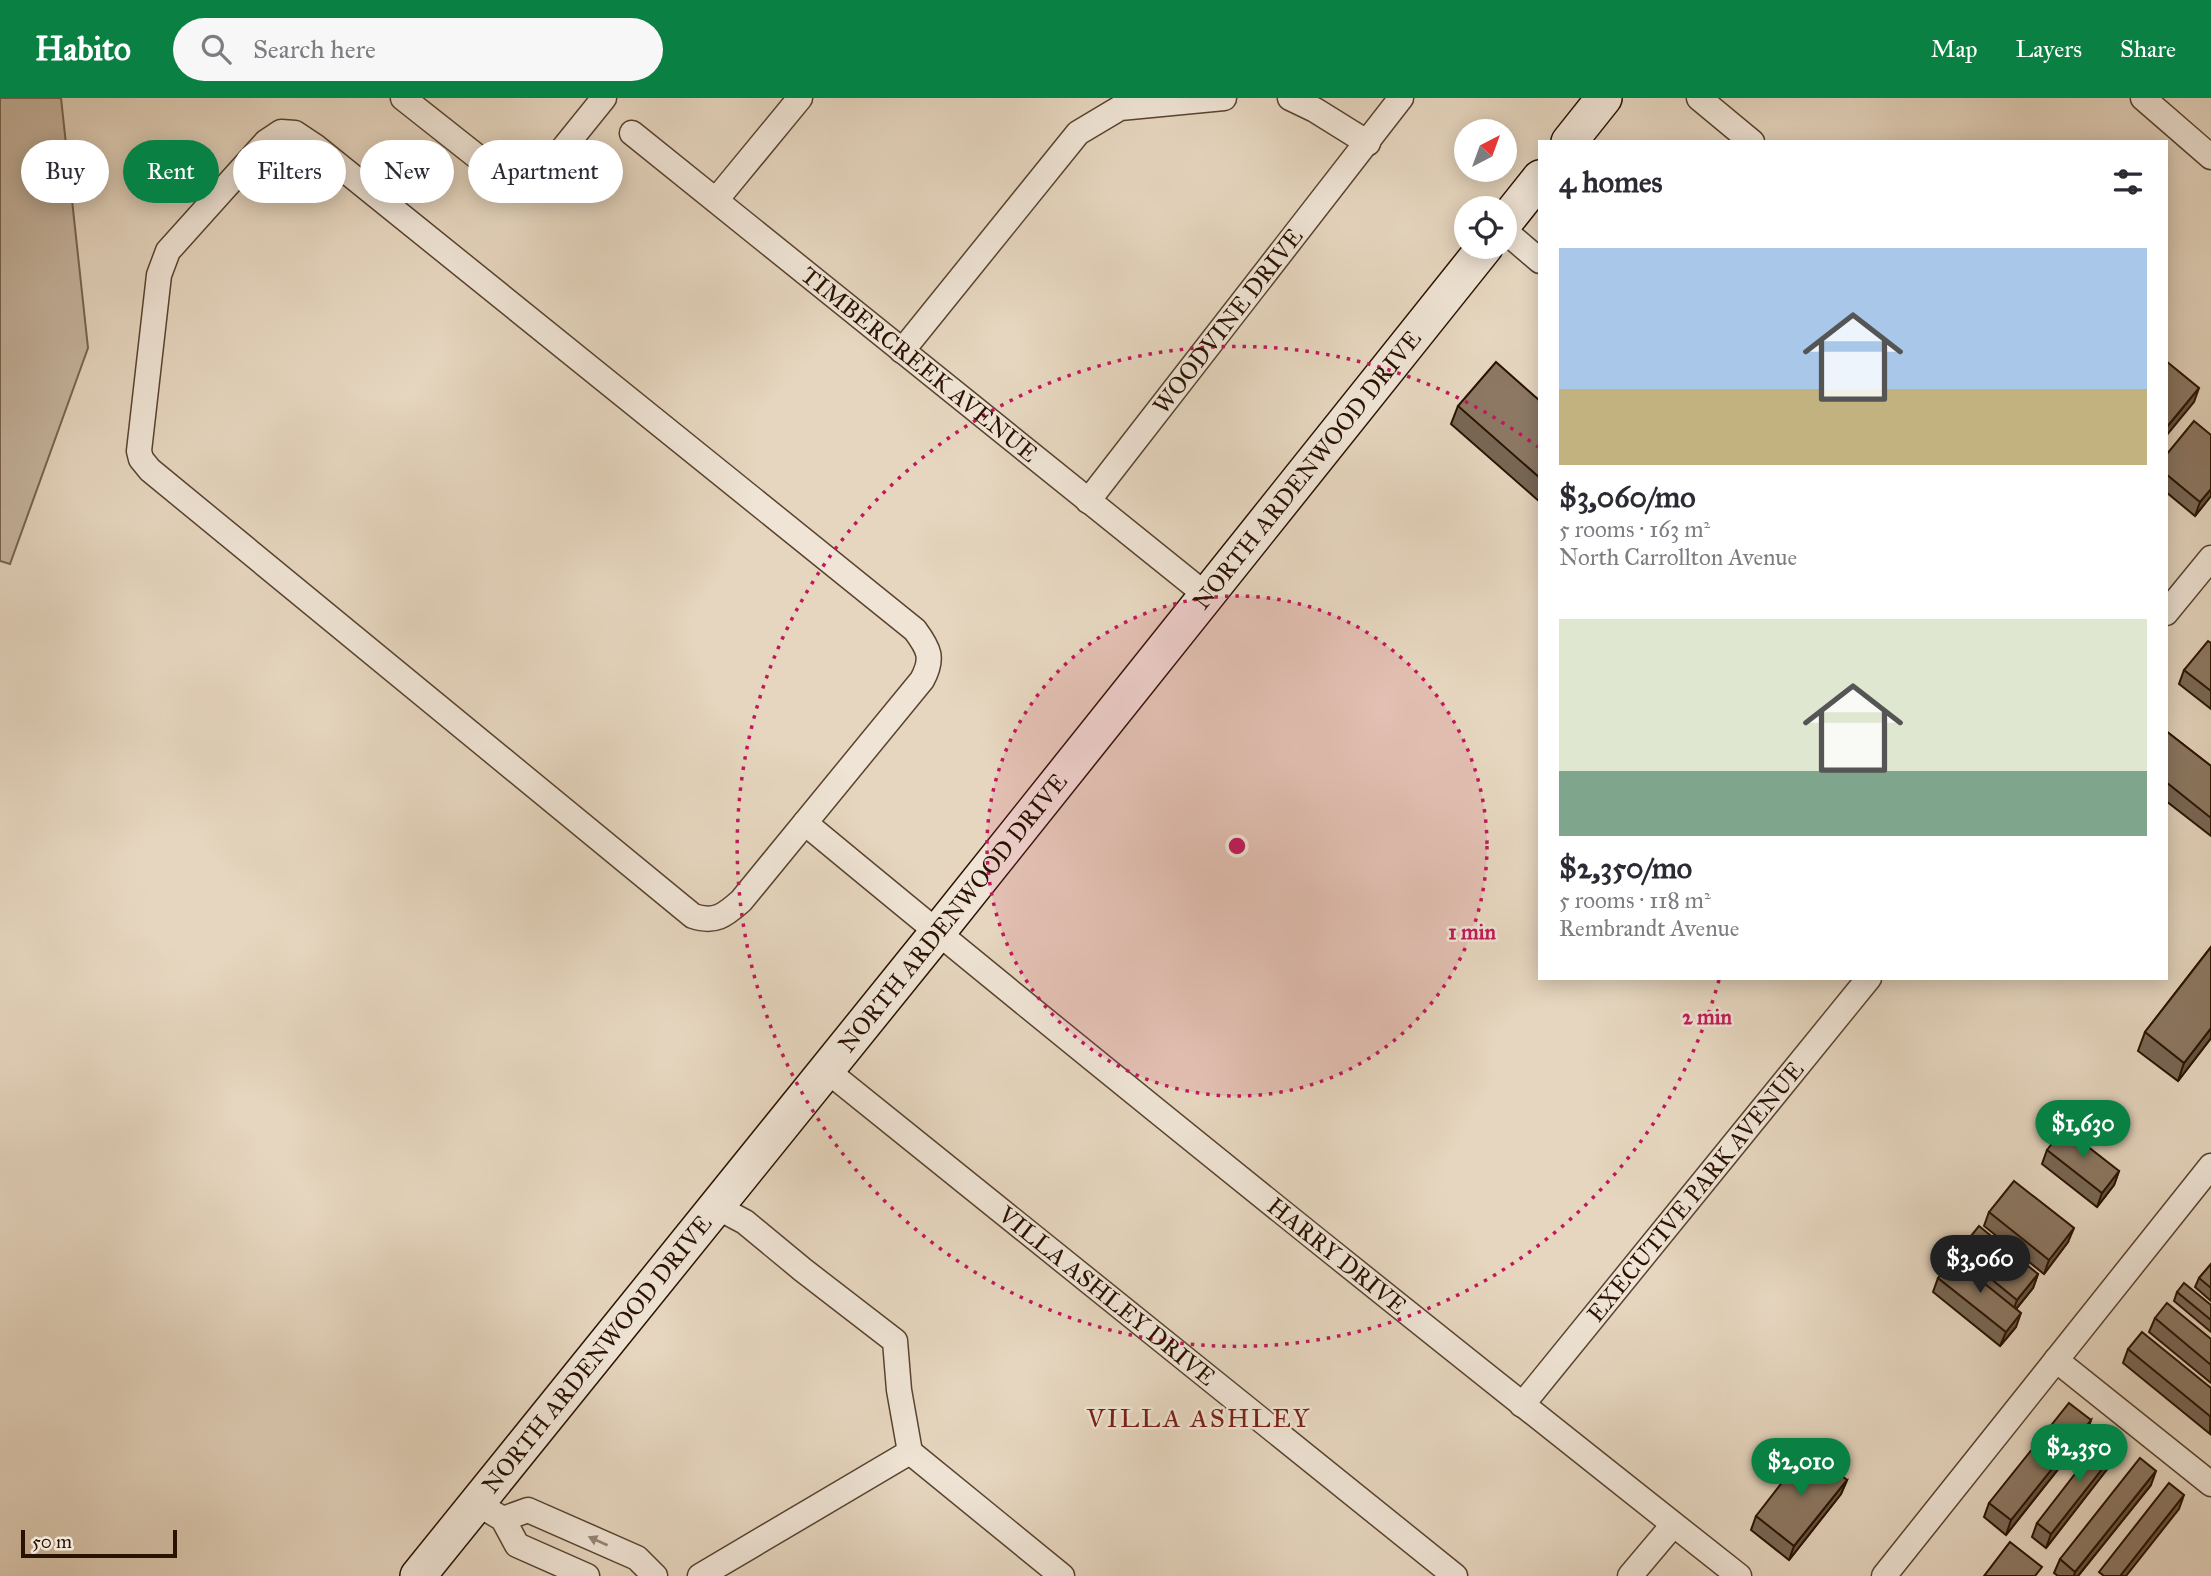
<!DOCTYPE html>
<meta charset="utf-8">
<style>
body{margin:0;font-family:"IM FELL Great Primer",serif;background:#f7f7f7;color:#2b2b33;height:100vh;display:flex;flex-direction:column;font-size:26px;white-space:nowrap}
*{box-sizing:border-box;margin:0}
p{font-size:23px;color:#7c7c81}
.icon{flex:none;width:38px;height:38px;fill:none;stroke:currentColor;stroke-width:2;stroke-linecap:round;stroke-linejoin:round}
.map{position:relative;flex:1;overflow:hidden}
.side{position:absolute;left:1538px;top:42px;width:630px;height:840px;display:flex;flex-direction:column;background:#fff;border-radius:0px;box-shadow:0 4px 18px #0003}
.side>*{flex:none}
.guide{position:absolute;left:21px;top:42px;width:665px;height:63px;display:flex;gap:14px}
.needle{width:46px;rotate:41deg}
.buttons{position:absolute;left:1454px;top:21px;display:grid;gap:14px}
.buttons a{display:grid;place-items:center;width:63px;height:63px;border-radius:50%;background:#fff;box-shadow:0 4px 18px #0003;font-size:35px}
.scale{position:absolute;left:21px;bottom:18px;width:156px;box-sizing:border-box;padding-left:7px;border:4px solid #2a1200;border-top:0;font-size:19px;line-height:24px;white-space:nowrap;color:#2a1200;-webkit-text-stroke:5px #efe4d5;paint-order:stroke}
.price{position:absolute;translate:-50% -60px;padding:0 16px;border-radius:24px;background:#0b8043;color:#fff;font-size:23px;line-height:46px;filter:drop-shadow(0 2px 4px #0008)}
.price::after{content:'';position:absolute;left:50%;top:42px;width:21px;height:16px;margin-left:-10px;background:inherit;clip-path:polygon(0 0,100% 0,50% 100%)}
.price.on{background:#222;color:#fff}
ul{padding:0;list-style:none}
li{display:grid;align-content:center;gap:14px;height:371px;padding:0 21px}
li span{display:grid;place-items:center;height:217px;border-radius:0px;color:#555}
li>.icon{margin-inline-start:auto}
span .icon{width:126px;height:126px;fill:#fffc;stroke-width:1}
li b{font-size:30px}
h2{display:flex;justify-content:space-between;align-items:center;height:84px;padding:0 21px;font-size:30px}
.tag{padding:0 24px;border-radius:32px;background:#fff;box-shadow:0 4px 18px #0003;font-size:24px;line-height:63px}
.tag.on{background:#0b8043;color:#fff}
header{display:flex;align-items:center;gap:42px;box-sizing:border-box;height:98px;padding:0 35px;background:#0b8043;color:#fff}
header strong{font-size:33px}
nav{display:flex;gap:38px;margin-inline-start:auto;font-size:24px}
.search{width:490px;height:63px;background:#f7f7f7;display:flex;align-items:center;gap:18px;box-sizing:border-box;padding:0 24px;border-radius:38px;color:#7c7c81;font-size:26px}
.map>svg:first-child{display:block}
.green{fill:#c6b59f;stroke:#786450;stroke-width:2}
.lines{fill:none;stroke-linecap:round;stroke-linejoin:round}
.street-casing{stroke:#594330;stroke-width:27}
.secondary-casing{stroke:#2a1200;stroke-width:38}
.street{stroke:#efe4d5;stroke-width:24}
.secondary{stroke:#efe4d5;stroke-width:35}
.wall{fill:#786755;stroke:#2a1200;stroke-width:2}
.shaded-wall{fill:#625445;stroke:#2a1200;stroke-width:2}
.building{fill:#8c7863;stroke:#2a1200;stroke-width:2}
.oneway{fill:#968675}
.ring{fill:none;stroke:#c2185b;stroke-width:3.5;stroke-dasharray:3.5 7}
.labels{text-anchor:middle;stroke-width:5;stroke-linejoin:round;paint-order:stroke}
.street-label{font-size:24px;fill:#2a1200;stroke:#efe4d5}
.neighbourhood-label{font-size:26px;letter-spacing:2px;fill:#7a1f14;stroke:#efe4d5}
.centre{fill:#c2185b;stroke:#efe4d5;stroke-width:3.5}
.ring-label{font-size:21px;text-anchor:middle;font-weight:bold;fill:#c2185b;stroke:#efe4d5;stroke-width:5;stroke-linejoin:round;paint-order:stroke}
</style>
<header>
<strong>Habito</strong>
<div class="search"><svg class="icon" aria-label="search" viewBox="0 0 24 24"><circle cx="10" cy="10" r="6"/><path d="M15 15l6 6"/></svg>Search here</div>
<nav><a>Map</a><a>Layers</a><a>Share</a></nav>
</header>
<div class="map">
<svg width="2211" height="1478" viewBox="0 0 2211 1478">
<rect width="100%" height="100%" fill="#e6d6bf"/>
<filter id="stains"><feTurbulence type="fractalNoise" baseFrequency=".00286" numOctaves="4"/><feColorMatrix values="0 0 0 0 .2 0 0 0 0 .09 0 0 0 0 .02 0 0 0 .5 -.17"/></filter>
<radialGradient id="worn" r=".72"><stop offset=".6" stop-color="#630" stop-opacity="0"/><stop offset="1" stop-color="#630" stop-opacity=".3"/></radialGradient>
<path class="green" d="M 0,0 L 61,0 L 88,250 L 10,466 L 0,463 Z"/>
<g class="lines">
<defs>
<g id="street">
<path d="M 403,0 L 513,87 L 537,83 L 604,0"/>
<path d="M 1290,0 L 1315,12 L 1368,45"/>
<path d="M 1699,0 L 1752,44"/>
<path d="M 2143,0 L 2211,59"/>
<path d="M 281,34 L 295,35 L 316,49 L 915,532 C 929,551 934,560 922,582 L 741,803 C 724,818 715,825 693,818 L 150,372 L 141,361 L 139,353 L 159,177 L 168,153 L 266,44 Z"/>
<path id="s1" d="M 632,35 L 1206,497"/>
<path d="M 716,102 L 800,0"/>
<path d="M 1505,133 L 1540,163"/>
<path d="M 902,253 L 1078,35 L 1120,10 L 1224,0"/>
<path id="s2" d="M 1088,403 L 1401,0"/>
<path d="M 2166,515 L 2211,460"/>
<path id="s3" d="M 805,725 C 1113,980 1425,1230 1739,1478"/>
<path id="s4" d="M 825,971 L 1455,1478"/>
<path d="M 715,1108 L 745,1124 L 803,1172 L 895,1243 L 899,1292 L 910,1354 L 1062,1478"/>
<path d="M 2056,1262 L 2211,1386"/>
<path id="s5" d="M 1522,1307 L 1869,880"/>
<path d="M 488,1412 L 503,1421 L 517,1447 L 587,1478"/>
<path d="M 503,1421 L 528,1412 L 637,1460 L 655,1478"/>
<path d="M 700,1478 L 910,1354"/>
<path d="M 1630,1478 L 1673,1427"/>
<path d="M 1884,1478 L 2211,1068"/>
</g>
<g id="secondary">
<path d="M 1569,44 L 1604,0"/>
<path d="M 1505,124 L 1540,80"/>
<path id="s6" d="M 418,1478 L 937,835 L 1485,149"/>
</g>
</defs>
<use href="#street" class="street-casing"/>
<use href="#secondary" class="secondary-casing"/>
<use href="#street" class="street"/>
<use href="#secondary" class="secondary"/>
</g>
<g class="wall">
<path d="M 1540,303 L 1540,404 L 1451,326 L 1458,308 Z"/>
<path d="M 2166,357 L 2211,398 L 2195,418 L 2166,394 Z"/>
<path d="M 2211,545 L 2211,611 L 2179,586 L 2184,572 Z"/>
<path d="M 2166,633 L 2211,668 L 2211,738 L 2166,703 Z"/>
<path d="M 2211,849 L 2211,940 L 2178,983 L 2138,953 L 2145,934 Z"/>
<path d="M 2047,1052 L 2119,1073 L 2114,1087 L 2097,1109 L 2042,1066 Z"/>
<path d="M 1989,1114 L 2068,1144 L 2044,1176 L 1984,1128 Z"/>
<path d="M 1958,1154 L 2038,1176 L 2033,1190 L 2016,1211 L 2016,1229 L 2000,1248 L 1933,1194 L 1938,1180 L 1955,1162 Z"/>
<path d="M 2211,1166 L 2211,1203 L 2195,1189 L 2199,1180 Z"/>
<path d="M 2177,1194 L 2211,1207 L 2211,1234 L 2174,1203 Z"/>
<path d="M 2155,1220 L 2211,1241 L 2211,1285 L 2149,1234 Z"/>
<path d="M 2128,1251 L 2211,1290 L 2210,1336 L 2123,1265 Z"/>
<path d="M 2091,1322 L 2086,1336 L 2006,1437 L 1984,1419 L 1989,1405 Z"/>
<path d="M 2115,1361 L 2046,1450 L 2032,1439 L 2037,1425 Z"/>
<path d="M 1847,1382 L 1841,1396 L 1789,1462 L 1751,1432 L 1756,1418 Z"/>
<path d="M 2151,1387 L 2078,1478 L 2058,1478 L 2054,1475 L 2060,1461 Z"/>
</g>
<g class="shaded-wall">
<path d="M 2199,290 L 2194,304 L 2166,338 L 2166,330 Z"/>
<path d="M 2211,391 L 2211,398 L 2195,418 L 2200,404 Z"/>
<path d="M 2211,930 L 2211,940 L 2178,983 L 2184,965 Z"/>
<path d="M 2119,1073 L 2114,1087 L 2097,1109 L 2102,1095 Z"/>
<path d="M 2074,1130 L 2068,1144 L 2044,1176 L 2049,1162 Z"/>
<path d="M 2038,1176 L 2033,1190 L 2012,1216 L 2017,1202 Z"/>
<path d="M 2021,1215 L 2016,1229 L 2000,1248 L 2006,1234 Z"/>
<path d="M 2091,1322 L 2086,1336 L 2006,1437 L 2011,1422 Z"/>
<path d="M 2121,1347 L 2115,1361 L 2046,1450 L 2051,1436 Z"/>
<path d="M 2156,1373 L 2151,1387 L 2078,1478 L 2074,1478 L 2075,1474 Z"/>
<path d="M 1847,1382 L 1841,1396 L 1789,1462 L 1794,1448 Z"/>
<path d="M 2184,1397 L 2179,1411 L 2126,1478 L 2120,1478 Z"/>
</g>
<g class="building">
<path d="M 2166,263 L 2199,290 L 2166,330 Z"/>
<path d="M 1496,264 L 1540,303 L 1540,380 L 1458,308 Z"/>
<path d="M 2194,323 L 2211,337 L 2211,391 L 2200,404 L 2166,376 L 2166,357 Z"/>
<path d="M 2208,543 L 2211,545 L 2211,593 L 2184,572 Z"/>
<path d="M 2166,633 L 2211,668 L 2211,720 L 2166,684 Z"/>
<path d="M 2211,849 L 2211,930 L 2184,965 L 2145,934 Z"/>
<path d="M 2064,1030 L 2119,1073 L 2102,1095 L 2047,1052 Z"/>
<path d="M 2014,1083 L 2074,1130 L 2049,1162 L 1989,1114 Z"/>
<path d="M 1979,1128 L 2038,1176 L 2017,1202 L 1958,1154 Z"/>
<path d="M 1954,1161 L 2021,1215 L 2006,1234 L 1938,1180 Z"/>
<path d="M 2211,1166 L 2211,1190 L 2199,1180 Z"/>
<path d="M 2184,1185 L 2211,1207 L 2211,1222 L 2177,1194 Z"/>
<path d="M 2167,1205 L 2211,1241 L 2211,1267 L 2155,1220 Z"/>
<path d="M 2142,1234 L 2211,1290 L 2211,1319 L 2128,1251 Z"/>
<path d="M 2069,1305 L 2091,1322 L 2011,1422 L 1989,1405 Z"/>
<path d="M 2106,1336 L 2121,1347 L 2051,1436 L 2037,1425 Z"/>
<path d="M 1808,1351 L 1847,1382 L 1794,1448 L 1756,1418 Z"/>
<path d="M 2140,1360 L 2156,1373 L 2075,1474 L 2060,1461 Z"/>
<path d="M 2169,1385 L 2184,1397 L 2120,1478 L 2104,1478 L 2099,1474 Z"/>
<path d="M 2010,1444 L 2042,1469 L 2035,1478 L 1984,1478 Z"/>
</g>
<defs><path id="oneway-solid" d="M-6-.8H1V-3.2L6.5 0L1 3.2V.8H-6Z" transform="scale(1.75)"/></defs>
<use class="oneway" href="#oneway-solid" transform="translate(598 1443) rotate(-156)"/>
<circle cx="1237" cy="748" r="250" fill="#c2185b" fill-opacity=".12"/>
<g class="ring">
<circle cx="1237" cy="748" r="250"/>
<path d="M1719 882A500 500 0 1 1 1538 349"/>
</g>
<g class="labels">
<g class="street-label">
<text dy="8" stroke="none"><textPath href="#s2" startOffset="228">WOODVINE DRIVE</textPath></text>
<text dy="8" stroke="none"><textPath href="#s1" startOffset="369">TIMBERCREEK AVENUE</textPath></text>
<text dy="8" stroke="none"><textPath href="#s6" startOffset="1419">NORTH ARDENWOOD DRIVE</textPath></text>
<text dy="8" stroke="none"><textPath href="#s6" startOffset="852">NORTH ARDENWOOD DRIVE</textPath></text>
<text dy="8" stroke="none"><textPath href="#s5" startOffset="275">EXECUTIVE PARK AVENUE</textPath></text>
<text dy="8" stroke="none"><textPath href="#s3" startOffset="686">HARRY DRIVE</textPath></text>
<text dy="8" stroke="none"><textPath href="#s4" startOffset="362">VILLA ASHLEY DRIVE</textPath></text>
<text dy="8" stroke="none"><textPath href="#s6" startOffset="285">NORTH ARDENWOOD DRIVE</textPath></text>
</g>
<g class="neighbourhood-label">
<text x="1199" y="1329">VILLA ASHLEY</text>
</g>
</g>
<circle cx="1237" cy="748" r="10" class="centre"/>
<g class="ring-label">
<text x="1472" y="841">1 min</text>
<text x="1707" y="926">2 min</text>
</g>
<rect width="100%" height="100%" filter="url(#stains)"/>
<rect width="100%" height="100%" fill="url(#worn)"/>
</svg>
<div class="buttons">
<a><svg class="needle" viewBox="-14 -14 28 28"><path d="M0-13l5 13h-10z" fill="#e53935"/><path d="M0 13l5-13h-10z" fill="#7c7c81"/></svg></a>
<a><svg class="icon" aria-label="locate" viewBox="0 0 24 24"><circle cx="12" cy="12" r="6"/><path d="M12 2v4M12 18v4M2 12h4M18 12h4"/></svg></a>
</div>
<div class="scale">50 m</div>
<b class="price" style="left:2083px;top:1062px">$1,630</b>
<b class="price on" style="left:1980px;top:1197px">$3,060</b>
<b class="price" style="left:2079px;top:1386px">$2,350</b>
<b class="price" style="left:1801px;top:1400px">$2,010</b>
<div class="guide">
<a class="tag">Buy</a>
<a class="tag on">Rent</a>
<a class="tag">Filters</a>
<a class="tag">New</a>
<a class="tag">Apartment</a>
</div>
<section class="side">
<h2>4 homes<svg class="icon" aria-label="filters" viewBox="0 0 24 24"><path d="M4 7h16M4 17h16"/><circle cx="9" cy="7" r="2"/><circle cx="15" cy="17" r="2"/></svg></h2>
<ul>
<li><span style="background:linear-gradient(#a9c7e8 65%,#c2b280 0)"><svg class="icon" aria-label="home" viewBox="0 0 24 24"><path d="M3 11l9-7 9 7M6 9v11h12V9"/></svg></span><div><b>$3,060/mo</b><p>5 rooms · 163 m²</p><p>North Carrollton Avenue</p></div></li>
<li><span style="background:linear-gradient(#dfe7d0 70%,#7fa58c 0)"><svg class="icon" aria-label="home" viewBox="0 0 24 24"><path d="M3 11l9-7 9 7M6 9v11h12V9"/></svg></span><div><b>$2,350/mo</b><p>5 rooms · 118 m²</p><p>Rembrandt Avenue</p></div></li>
</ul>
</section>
</div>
